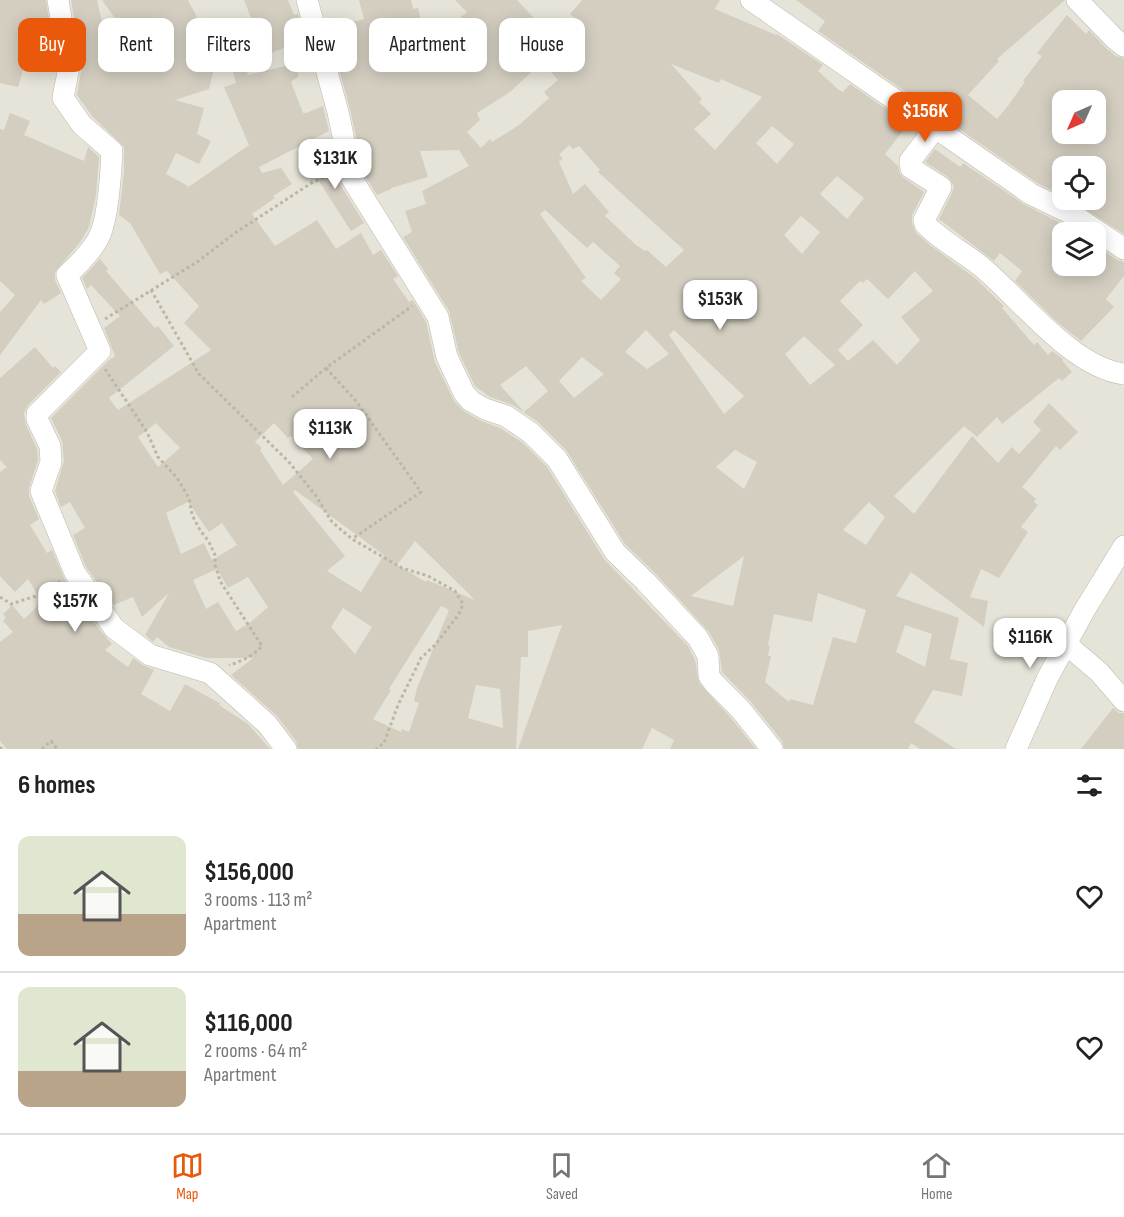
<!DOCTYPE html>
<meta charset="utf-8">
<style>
body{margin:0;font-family:"Sofia Sans Condensed",sans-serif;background:#f2f2f2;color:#222;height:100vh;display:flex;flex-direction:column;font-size:22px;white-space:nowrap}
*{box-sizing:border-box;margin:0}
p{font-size:20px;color:#767676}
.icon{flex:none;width:33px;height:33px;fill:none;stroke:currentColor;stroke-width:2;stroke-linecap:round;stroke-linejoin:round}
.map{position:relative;height:749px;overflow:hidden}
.side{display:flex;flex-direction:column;background:#fff;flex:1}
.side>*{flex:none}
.guide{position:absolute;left:18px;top:18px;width:600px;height:54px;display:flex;gap:12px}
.needle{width:39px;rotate:225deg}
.controls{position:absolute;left:1052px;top:90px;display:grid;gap:12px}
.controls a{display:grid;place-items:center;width:54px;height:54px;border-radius:12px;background:#fff;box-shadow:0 3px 15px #0003;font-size:30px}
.price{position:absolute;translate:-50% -51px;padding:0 14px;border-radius:12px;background:#fff;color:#222;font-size:20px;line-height:39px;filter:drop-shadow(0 2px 3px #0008)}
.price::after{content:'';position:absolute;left:50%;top:36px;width:18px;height:14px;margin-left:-9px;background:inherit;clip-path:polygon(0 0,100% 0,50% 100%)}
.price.active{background:#ea580c;color:#fff}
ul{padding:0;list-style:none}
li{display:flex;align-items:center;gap:18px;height:150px;padding:0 18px}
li+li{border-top:2px solid #e0e0e0}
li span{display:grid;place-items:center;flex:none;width:168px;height:120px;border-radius:12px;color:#555}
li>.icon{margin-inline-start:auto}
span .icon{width:72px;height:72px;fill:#fffc;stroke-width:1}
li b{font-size:26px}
h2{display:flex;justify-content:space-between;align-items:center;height:72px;padding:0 18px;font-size:26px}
.tag{padding:0 21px;border-radius:12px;background:#fff;box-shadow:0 3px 15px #0003;font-size:21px;line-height:54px}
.tag.active{background:#ea580c;color:#fff}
.dock{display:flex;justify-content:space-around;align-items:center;height:84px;border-top:2px solid #e0e0e0;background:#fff;font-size:16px;color:#767676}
.dock a{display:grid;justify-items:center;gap:3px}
.dock .active{color:#ea580c}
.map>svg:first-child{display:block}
.residential{fill:#e6e4d8;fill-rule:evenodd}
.building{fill:#d3cec0;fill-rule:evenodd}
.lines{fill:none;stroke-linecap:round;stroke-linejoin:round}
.minor-casing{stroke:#bdbaad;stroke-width:22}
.path{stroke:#bdb7a0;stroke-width:3;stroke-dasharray:3 3;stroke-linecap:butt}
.minor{stroke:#fff;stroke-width:21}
</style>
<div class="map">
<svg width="1124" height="749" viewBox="0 0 1124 749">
<rect width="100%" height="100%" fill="#f3f1ea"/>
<path class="residential" d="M 0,0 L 1124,0 L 1124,749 L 0,749 ZM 1062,100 L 1095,100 L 1095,134 L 1062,134 ZM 1062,166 L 1095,166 L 1095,200 L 1062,200 ZM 1062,232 L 1095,232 L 1095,266 L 1062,266 Z"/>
<g class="building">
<path d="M 0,0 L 46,0 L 56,65 L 32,63 L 32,67 L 24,67 L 18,87 L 0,83 Z"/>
<path d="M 71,0 L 97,0 L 109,55 L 146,62 L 102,0 L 188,0 L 217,56 L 209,89 L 175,100 L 204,108 L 197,134 L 211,141 L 199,164 L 176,153 L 166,174 L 188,186 L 187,188 L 249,145 L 224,87 L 236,83 L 224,34 L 254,25 L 244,0 L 288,0 L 294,15 L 298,14 L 305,40 L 244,63 L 248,75 L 294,64 L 299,76 L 291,82 L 303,113 L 306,113 L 323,106 L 329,131 L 259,167 L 262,173 L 281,168 L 292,184 L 273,196 L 275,198 L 252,214 L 275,246 L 317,220 L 336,249 L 361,233 L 373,255 L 381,250 L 398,276 L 393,279 L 409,302 L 413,300 L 426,322 L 435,362 L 454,401 L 465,412 L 481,421 L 500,428 L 523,443 L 547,467 L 604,559 L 688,646 L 695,660 L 699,683 L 731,718 L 756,749 L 670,749 L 674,740 L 652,728 L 642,749 L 518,749 L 562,625 L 528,631 L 528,657 L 521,657 L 516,749 L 298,749 L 296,741 L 277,716 L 231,675 L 253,658 L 206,658 L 169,647 L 157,637 L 153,642 L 145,635 L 169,593 L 142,617 L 133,597 L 114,605 L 86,567 L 73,535 L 85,528 L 70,502 L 61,507 L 55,491 L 64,461 L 62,441 L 51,418 L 108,361 L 115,356 L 104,328 L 120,316 L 91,285 L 87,289 L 82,278 L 100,259 L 108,269 L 106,271 L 155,328 L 158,326 L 174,346 L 109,398 L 118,410 L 211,350 L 184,323 L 199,306 L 167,271 L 160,274 L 130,223 L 119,215 L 124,172 L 124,147 L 92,116 L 77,95 L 82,65 ZM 156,423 L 180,448 L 158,467 L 138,437 ZM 274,423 L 288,438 L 291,436 L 313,459 L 283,485 L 260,450 L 262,448 L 255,442 ZM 295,490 L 384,555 L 361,592 L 327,571 L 345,556 L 293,492 ZM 188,502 L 209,532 L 222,523 L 237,545 L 212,560 L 204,543 L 181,554 L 166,513 ZM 415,541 L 475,600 L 427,580 L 426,582 L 397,565 ZM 214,564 L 228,588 L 248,577 L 268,607 L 251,622 L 236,631 L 218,602 L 206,609 L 193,580 L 217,569 ZM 441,606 L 449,610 L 417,688 L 414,701 L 419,703 L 409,732 L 402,729 L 401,732 L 373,719 L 391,690 L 389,689 ZM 343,608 L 372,627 L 355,654 L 331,627 ZM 476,685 L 500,689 L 503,728 L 468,718 Z"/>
<path d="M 359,0 L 411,0 L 413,9 L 418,8 L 425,37 L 452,24 L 467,12 L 455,0 L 517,0 L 561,47 L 584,26 L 570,14 L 582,0 L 720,0 L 715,9 L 776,35 L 777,34 L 823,65 L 818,71 L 839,90 L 843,92 L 850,84 L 908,124 L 885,154 L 898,166 L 900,174 L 904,178 L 924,192 L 912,215 L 912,223 L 916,233 L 930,245 L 975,278 L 1004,306 L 1002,308 L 1034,345 L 1037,342 L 1048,355 L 1052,351 L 1063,359 L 1062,360 L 1072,372 L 1062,381 L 1059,378 L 1002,424 L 997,417 L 977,437 L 964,426 L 894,496 L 914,514 L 972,436 L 998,463 L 1012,447 L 1019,454 L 1041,430 L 1033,422 L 1049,403 L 1078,432 L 1060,450 L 1056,446 L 1022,487 L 1036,499 L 1034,502 L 1038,505 L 1021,527 L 1028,532 L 999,578 L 981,569 L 970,597 L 988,601 L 984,627 L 911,572 L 896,596 L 959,618 L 950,659 L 968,663 L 962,696 L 933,690 L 914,722 L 956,749 L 920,749 L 911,743 L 908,749 L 784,749 L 782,741 L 751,702 L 722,672 L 719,650 L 709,632 L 654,572 L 625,544 L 566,450 L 538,422 L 513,405 L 490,397 L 475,386 L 459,353 L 449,311 L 403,237 L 412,232 L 405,211 L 426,204 L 422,191 L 469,166 L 459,150 L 420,151 L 428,177 L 391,188 L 391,189 L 377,195 L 364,174 L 350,109 L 335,55 L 353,51 L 345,24 L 364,19 ZM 542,62 L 558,80 L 544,92 L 549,98 L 519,125 L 492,142 L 490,139 L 481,148 L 467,132 L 480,120 L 477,113 L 510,92 ZM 671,64 L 719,83 L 721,79 L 762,97 L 715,150 L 694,129 L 711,114 L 699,102 L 702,99 ZM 772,126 L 794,144 L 777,164 L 756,143 ZM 569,145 L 573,149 L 579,146 L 600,170 L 598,172 L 684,250 L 666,267 L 647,250 L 645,251 L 636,245 L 605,216 L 609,212 L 585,184 L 573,194 L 559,162 L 563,158 L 559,155 ZM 837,176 L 864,198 L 847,219 L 820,194 ZM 545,210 L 587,248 L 593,242 L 620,266 L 614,273 L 621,279 L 601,300 L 581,281 L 586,278 L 540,214 ZM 801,216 L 820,232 L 802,254 L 784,235 ZM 915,271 L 933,291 L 901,317 L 920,340 L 897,365 L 873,340 L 848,361 L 838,350 L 863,325 L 840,301 L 860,281 L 863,283 L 867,279 L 888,299 ZM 646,330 L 669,354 L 647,369 L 625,352 ZM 674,330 L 744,396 L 724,414 L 669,335 ZM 804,336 L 835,365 L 810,385 L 785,354 ZM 582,357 L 604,374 L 574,398 L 559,381 ZM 526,366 L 548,391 L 524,412 L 500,385 ZM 735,450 L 757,462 L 744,489 L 716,467 ZM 869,502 L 885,517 L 866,545 L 843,530 ZM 744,556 L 733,606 L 691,596 ZM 818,593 L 866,610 L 856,643 L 833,637 L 813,705 L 790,699 L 789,702 L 765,682 L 771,656 L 768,656 L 770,646 L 768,645 L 774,614 L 812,622 ZM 905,625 L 932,634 L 925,667 L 896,652 Z"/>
<path d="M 796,0 L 1065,0 L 997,59 L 999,61 L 968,95 L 997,119 L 1007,107 L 1025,82 L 1023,81 L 1042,56 L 1037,53 L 1067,15 L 1086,34 L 1089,30 L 1107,49 L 1116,56 L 1124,58 L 1124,234 L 1071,200 L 1095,200 L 1095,166 L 1062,166 L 1062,195 L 1037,183 L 952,124 L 960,115 L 932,93 L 923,104 L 818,31 L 825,21 ZM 1062,100 L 1095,100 L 1095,134 L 1062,134 Z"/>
<path d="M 10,113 L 30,121 L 24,135 L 84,161 L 88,147 L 99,157 L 96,195 L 89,227 L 81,241 L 55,272 L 55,280 L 61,293 L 44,304 L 41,300 L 0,355 L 0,312 L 15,295 L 0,281 L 0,129 L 4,130 Z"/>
<path d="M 935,149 L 960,167 L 963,163 L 1024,204 L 1077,232 L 1062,232 L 1062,250 L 1051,266 L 1095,266 L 1095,245 L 1117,260 L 1124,262 L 1124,276 L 1106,299 L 1114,307 L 1081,341 L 1057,322 L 1015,281 L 1022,271 L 1000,253 L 994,261 L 939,219 L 952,193 L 954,186 L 948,177 L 925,162 Z"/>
<path d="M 327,155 L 337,172 L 341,186 L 364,223 L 351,231 L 306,161 Z"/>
<path d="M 35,347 L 53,368 L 55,366 L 61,372 L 28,405 L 24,413 L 26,425 L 37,449 L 38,460 L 29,488 L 29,496 L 39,519 L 30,525 L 47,553 L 52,550 L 65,580 L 95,624 L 112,644 L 105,650 L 128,667 L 133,658 L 143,665 L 154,670 L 141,694 L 170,711 L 185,684 L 221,704 L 219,705 L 248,724 L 270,749 L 7,749 L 0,741 L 0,642 L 13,632 L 3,621 L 6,617 L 3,614 L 12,605 L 24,619 L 42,602 L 28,579 L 15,592 L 0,576 L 0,472 L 7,467 L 0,460 L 0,378 Z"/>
<path d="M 1113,708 L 1119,713 L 1124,713 L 1124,749 L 1081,749 Z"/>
</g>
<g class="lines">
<defs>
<g id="minor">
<path d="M 58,0 L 69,67 L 63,98 L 82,125 L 112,151 C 111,172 108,222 98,239 C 90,253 79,264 67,275 L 100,351 L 37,414 L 37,419 L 50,446 L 51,462 L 41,491 L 75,573 L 114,628 L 150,655 L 210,673 L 267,724 L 286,749"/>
<path d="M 307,0 L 338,112 L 352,179 L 438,317 L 447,357 L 464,393 L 471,401 L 485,409 L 506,416 L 531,433 L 557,459 L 615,552 L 645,581 L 698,638 L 708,656 L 709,676 L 714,683 L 741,710 L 772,749"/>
<path d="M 751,0 L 1031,194 L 1072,214 L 1124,249"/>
<path d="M 1077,0 L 1115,39 L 1124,46"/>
<path d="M 936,127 L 910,161 L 911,168 L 941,187 L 924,220 L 925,224 C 939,239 966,254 983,268 C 1023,302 1072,367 1124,374"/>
<path d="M 1066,644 L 1099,672 L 1124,701"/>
<path d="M 1016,749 L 1048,677 L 1084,611 L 1124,546"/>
</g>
</defs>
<use href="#minor" class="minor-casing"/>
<g class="path">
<path d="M 151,290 L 199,374 L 289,462 L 316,496 L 332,522 L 352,539 L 402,568 L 428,576 L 455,591 L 463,604 L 459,614 L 435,645 L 421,658 L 398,705 L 384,743 L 376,749"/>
<path d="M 105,319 L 197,262 L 235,233 L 313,182 L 334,174"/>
<path d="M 326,368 L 356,401 L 421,492 L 352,539"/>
<path d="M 105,369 L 147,432 L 158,457 L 177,478 L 189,498 L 192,515 L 200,530 L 209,542 L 215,555 L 215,565 L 220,581 L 262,646 C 254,655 241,662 229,665"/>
<path d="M 292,397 L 326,368 L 412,306"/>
<path d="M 0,597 L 11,604 L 36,596 L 60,581"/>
<path d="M 0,747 L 2,749"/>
<path d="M 42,749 L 51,741 L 57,749"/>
</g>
<use href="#minor" class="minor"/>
</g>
</svg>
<div class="controls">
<a><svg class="needle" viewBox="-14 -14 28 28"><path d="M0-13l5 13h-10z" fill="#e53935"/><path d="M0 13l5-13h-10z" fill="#767676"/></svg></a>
<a><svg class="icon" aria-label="locate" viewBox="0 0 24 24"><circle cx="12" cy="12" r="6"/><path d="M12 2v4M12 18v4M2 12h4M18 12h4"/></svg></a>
<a><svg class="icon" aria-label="layers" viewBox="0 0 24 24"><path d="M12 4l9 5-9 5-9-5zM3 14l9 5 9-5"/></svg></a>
</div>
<b class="price active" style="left:925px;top:143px">$156K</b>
<b class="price" style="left:335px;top:190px">$131K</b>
<b class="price" style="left:720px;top:331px">$153K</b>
<b class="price" style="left:330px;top:460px">$113K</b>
<b class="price" style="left:75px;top:633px">$157K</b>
<b class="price" style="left:1030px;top:669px">$116K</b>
<div class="guide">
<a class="tag active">Buy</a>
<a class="tag">Rent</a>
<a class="tag">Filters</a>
<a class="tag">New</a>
<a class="tag">Apartment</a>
<a class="tag">House</a>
</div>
</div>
<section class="side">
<h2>6 homes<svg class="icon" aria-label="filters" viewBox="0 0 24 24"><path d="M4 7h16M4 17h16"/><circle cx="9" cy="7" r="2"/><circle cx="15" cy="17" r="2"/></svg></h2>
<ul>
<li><span style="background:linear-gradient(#dfe7d0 65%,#b9a48a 0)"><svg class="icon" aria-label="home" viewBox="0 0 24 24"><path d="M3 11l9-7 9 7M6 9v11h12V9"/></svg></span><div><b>$156,000</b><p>3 rooms · 113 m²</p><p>Apartment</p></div><svg class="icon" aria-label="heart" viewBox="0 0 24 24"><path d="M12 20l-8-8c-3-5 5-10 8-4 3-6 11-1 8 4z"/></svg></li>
<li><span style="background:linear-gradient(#dfe7d0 70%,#b9a48a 0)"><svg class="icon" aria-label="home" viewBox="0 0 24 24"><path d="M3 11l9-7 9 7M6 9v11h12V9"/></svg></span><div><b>$116,000</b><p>2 rooms · 64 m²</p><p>Apartment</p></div><svg class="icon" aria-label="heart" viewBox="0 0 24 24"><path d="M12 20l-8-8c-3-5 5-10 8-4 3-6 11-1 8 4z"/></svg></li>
</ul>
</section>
<nav class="dock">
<a class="active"><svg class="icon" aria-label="map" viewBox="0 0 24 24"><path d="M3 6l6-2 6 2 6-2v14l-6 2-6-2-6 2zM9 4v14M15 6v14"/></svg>Map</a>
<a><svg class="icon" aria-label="saved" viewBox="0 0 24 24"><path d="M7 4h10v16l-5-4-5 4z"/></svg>Saved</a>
<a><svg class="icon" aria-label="home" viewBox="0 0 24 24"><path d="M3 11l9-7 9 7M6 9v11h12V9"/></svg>Home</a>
</nav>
